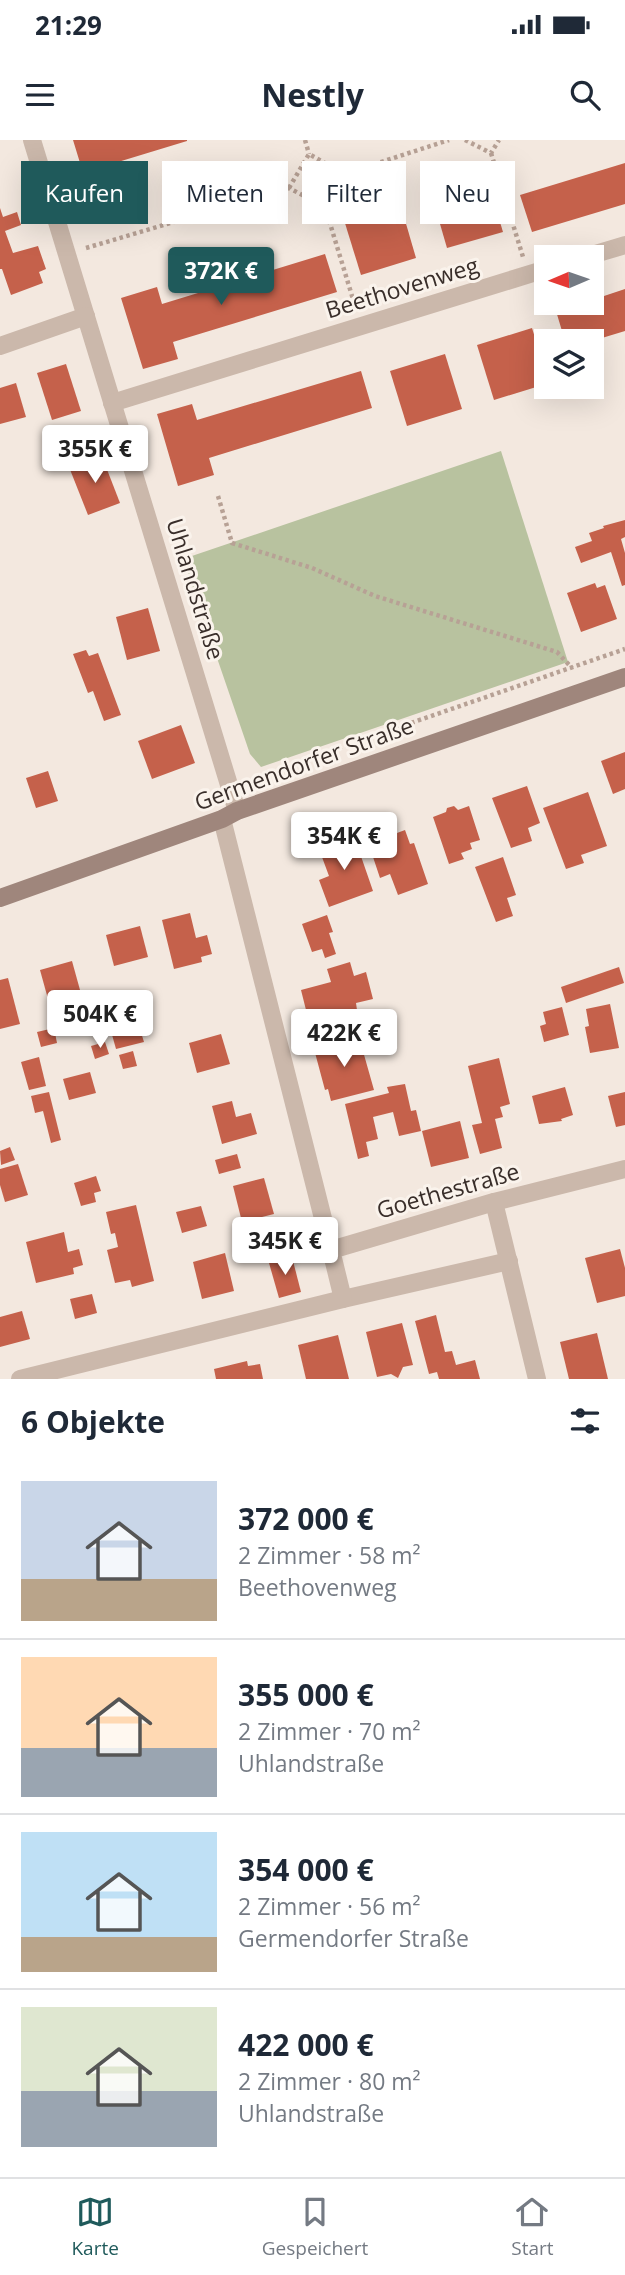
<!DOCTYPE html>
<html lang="de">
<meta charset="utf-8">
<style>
body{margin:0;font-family:"Open Sans",sans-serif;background:#f2f2f3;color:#1f2937;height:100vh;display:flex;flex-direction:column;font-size:26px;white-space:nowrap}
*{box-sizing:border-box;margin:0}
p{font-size:23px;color:#747a83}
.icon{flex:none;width:38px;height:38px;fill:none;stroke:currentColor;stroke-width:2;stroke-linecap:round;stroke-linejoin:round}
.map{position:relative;height:1239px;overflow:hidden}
.sheet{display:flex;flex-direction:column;background:#fff;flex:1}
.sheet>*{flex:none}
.banner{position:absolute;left:21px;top:21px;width:584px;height:63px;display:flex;gap:14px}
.needle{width:46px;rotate:268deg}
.fabs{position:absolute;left:534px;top:105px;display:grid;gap:14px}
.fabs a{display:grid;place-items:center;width:70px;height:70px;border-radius:0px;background:#fff;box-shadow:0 7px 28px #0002;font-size:35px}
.price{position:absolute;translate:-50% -60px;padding:0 16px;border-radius:7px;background:#fff;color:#222;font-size:23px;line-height:46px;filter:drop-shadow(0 2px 4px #0008)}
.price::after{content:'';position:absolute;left:50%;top:42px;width:21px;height:16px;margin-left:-10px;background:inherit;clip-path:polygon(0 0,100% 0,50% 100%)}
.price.on{background:#1f5a5b;color:#fff}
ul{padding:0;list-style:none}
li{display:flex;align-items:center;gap:21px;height:175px;padding:0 21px}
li+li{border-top:2px solid #e0e1e3}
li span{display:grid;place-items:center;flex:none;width:196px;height:140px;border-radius:0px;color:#555}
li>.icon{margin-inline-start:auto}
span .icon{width:84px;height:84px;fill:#fffc;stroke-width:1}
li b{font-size:30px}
h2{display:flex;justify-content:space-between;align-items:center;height:84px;padding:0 21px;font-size:30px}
.chip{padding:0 24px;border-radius:0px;background:#fff;box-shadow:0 7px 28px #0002;font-size:24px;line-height:63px}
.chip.on{background:#1f5a5b;color:#fff}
.status{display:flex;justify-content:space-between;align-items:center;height:49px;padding:0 35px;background:#fff;direction:ltr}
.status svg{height:19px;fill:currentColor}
header{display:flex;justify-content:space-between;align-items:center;height:91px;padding:0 21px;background:#fff;font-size:32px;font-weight:700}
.menu{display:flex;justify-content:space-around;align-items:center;height:98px;border-top:2px solid #e0e1e3;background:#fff;font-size:19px;color:#747a83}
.menu a{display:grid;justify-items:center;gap:4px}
.menu .on{color:#1f5a5b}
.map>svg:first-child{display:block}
.green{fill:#b8c29f}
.building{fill:#c5614b}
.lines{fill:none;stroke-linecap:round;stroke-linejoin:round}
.path{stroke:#b7a195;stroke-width:4.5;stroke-dasharray:3.5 3.5;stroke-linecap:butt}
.street{stroke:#cbb8ab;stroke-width:18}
.secondary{stroke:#9f867c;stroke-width:18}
.labels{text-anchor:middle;stroke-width:6;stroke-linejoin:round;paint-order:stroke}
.street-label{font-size:23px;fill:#392e2a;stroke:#faf3ec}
</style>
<div class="status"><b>21:29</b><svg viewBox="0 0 49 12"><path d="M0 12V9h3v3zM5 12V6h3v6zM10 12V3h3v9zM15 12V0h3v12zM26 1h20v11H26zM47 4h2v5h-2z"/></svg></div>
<header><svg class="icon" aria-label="menu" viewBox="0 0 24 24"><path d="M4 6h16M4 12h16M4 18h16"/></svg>Nestly<svg class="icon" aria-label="search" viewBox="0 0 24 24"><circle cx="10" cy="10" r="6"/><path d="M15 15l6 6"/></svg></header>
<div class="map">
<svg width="625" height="1239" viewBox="0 0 625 1239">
<rect width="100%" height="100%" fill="#f3e8df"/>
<path class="green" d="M 501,311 L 568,522 L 261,627 L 250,614 L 183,419 Z"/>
<g class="building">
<path d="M 73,0 L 187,0 L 187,1 L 118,22 L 123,38 L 88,49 Z"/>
<path d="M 625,23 L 625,64 L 532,92 L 520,55 Z"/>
<path d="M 486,36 L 503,92 L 447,108 L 431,53 Z"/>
<path d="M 400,63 L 416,118 L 361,135 L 344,80 Z"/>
<path d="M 0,68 L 3,77 L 17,72 L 21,85 L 5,91 L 13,113 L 38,106 L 46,129 L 39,132 L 43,143 L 11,155 L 2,129 L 0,129 Z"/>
<path d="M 325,114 L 337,152 L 173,202 L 178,219 L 143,229 L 121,158 L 157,147 L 162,164 Z"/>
<path d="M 625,149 L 625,191 L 592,201 L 565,201 L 556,171 L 582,163 L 592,163 L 592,160 Z"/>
<path d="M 532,188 L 546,233 L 546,244 L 494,260 L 477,205 Z"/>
<path d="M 445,214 L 462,269 L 407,286 L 390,231 Z"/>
<path d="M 66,224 L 81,271 L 52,280 L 37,233 Z"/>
<path d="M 361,231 L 372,268 L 209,318 L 214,335 L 178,346 L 157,274 L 192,264 L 197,280 Z"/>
<path d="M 16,243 L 26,277 L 0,284 L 0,248 Z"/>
<path d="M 101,314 L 120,363 L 88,375 L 69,327 Z"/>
<path d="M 625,380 L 625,397 L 621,399 L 625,413 L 625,445 L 622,446 L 611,412 L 581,423 L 575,407 L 592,401 L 589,393 L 604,388 L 603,386 Z"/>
<path d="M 595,443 L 597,448 L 605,445 L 617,479 L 581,492 L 567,453 Z"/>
<path d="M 148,468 L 160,511 L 127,520 L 116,477 Z"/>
<path d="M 86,510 L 89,516 L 98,513 L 121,575 L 104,581 L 93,551 L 88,553 L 73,514 Z"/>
<path d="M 181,585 L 195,623 L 152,639 L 138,601 Z"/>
<path d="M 625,612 L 625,649 L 613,654 L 601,621 Z"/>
<path d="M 48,631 L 58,661 L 36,668 L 26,638 Z"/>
<path d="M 527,646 L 540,683 L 528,688 L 532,701 L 511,708 L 492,658 Z"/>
<path d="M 588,652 L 607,706 L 581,715 L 584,723 L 566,729 L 543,668 Z"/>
<path d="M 454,666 L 458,670 L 469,666 L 480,700 L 470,703 L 472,709 L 461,713 L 464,719 L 449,724 L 433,677 L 446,672 L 447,668 Z"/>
<path d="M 405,690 L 410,704 L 414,703 L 428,744 L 398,755 L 390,734 L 380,738 L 373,717 L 386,712 L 381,699 Z"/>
<path d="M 354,696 L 373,751 L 329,767 L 319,740 L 329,736 L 319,709 Z"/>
<path d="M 503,717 L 516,755 L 507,758 L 513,776 L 496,782 L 475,727 Z"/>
<path d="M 190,773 L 196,798 L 207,795 L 212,814 L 201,817 L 202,822 L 174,829 L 162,780 Z"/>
<path d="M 327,775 L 333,792 L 329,793 L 336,814 L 325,818 L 322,809 L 312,812 L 302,784 Z"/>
<path d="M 140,786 L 148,817 L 114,826 L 106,795 Z"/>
<path d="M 72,821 L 80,850 L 48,859 L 40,830 Z"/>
<path d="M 350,822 L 354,836 L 366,832 L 373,859 L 356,863 L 357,870 L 353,878 L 345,880 L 338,875 L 309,882 L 301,850 L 331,842 L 327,829 Z"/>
<path d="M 619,827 L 624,843 L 566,863 L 561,847 Z"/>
<path d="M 8,838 L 20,884 L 0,889 L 0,840 Z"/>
<path d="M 610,864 L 619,908 L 590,913 L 585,887 L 589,886 L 586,869 Z"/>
<path d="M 562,867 L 569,895 L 544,902 L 540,886 L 546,884 L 543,872 Z"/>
<path d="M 136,876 L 144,902 L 116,909 L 109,884 Z"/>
<path d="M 54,888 L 57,903 L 41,907 L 37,892 Z"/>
<path d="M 221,894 L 230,924 L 197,933 L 189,903 Z"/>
<path d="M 359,897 L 374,950 L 331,961 L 328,949 L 325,950 L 314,909 Z"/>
<path d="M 105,902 L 109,914 L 95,919 L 91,906 Z"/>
<path d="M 133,911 L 137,926 L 123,929 L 119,915 Z"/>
<path d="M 39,917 L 46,946 L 29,950 L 21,922 Z"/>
<path d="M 499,918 L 510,964 L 500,967 L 503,977 L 495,979 L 502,1008 L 480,1014 L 472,985 L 482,983 L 468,926 Z"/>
<path d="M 90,932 L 96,953 L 69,960 L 63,939 Z"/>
<path d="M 405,944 L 411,971 L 416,970 L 421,991 L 399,996 L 393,972 L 373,977 L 378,999 L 366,1002 L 369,1016 L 358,1019 L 345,964 L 389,953 L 387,947 Z"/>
<path d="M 565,947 L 573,975 L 561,979 L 562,981 L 539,984 L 532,956 Z"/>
<path d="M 49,952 L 61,1000 L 51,1003 L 43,971 L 35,973 L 31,956 Z"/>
<path d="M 625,952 L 625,985 L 616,987 L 608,956 Z"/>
<path d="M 232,961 L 236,977 L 251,973 L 257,994 L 222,1004 L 212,966 Z"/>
<path d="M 460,981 L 469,1018 L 431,1027 L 422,991 Z"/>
<path d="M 10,1007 L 15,1020 L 1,1025 L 0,1011 Z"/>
<path d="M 237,1014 L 241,1028 L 219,1034 L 215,1020 Z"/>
<path d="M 18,1024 L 28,1055 L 5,1062 L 0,1045 L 0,1029 Z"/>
<path d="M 96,1036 L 101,1051 L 94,1053 L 96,1062 L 81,1066 L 74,1043 Z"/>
<path d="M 264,1038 L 274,1074 L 242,1082 L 233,1046 Z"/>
<path d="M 136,1065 L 154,1141 L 132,1147 L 130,1140 L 115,1143 L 107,1110 L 118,1107 L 115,1093 L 111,1094 L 106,1072 Z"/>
<path d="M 201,1066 L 207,1086 L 182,1093 L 176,1072 Z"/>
<path d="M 64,1092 L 68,1112 L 79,1109 L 83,1125 L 73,1128 L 74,1134 L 36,1143 L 26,1102 Z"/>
<path d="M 620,1109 L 625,1128 L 625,1156 L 597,1163 L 585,1118 Z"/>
<path d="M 225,1113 L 234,1151 L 202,1159 L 193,1122 Z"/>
<path d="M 292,1117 L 301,1152 L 279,1158 L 269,1123 Z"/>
<path d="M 92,1154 L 97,1173 L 75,1179 L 70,1159 Z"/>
<path d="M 22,1171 L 30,1199 L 0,1207 L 0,1177 Z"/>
<path d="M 436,1175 L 445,1212 L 452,1211 L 456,1225 L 475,1220 L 480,1239 L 439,1239 L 437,1232 L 429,1234 L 415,1181 Z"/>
<path d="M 402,1183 L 413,1225 L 403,1227 L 398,1238 L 391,1234 L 377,1237 L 366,1192 Z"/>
<path d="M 597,1193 L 608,1239 L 569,1239 L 560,1202 Z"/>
<path d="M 338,1195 L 349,1239 L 306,1239 L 298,1205 Z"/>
<path d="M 247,1221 L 248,1226 L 260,1224 L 263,1239 L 216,1239 L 214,1229 Z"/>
</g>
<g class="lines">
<g class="path">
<path d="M 305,0 L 309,14"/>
<path d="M 465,0 L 491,13 L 499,0"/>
<path d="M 491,13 L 523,117"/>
<path d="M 289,48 L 309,14 L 344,34"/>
<path d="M 325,67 L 356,169"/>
<path d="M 86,108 L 289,48 L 325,67 L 344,34 L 449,0"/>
<path d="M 218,356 L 232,403 L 312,428 L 375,456 L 557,512 L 572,528"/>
<path d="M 300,625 L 327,612 L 625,509"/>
</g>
<g class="street">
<path d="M 32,0 L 237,671"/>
<path d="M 585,117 L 625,105"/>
<path d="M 0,206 L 86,176"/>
<path d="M 112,263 L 546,129"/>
<path d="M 222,679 L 331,1110"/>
<path d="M 494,1062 L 537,1239"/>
<path d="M 343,1159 L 509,1121"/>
<path d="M 20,1239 L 343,1159 L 331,1110 L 494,1062 L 625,1029"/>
</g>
<path class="secondary" d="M 0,758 L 222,679 L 237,671 L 625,537"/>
</g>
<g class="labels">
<g class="street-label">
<text transform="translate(402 148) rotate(-17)" y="8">Beethovenweg</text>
<text transform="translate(195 449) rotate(73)" y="8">Uhlandstraße</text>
<text transform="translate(304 624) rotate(-20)" y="8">Germendorfer Straße</text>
<text transform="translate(448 1051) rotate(-16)" y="8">Goethestraße</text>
</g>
</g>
</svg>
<div class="fabs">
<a><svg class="needle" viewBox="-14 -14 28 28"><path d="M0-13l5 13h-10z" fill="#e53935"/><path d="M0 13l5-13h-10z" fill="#747a83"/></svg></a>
<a><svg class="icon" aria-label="layers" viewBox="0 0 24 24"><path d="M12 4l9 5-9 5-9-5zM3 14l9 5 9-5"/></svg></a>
</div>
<b class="price on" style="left:221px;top:167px">372K €</b>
<b class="price" style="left:95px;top:345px">355K €</b>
<b class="price" style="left:344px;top:732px">354K €</b>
<b class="price" style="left:100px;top:910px">504K €</b>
<b class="price" style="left:344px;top:929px">422K €</b>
<b class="price" style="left:285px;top:1137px">345K €</b>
<div class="banner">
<a class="chip on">Kaufen</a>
<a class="chip">Mieten</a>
<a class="chip">Filter</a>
<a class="chip">Neu</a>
</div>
</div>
<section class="sheet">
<h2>6 Objekte<svg class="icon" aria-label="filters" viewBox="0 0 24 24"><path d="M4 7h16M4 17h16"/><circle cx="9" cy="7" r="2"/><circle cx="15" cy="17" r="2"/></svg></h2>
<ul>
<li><span style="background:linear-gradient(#c9d6e8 70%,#b9a48a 0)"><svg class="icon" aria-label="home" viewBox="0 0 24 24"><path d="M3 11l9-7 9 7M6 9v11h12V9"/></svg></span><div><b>372 000 €</b><p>2 Zimmer · 58 m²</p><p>Beethovenweg</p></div></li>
<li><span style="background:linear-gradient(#ffd9b3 65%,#9aa5b1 0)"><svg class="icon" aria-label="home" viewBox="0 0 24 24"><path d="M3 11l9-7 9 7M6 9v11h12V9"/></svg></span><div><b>355 000 €</b><p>2 Zimmer · 70 m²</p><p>Uhlandstraße</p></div></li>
<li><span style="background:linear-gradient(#bfe0f5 75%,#b9a48a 0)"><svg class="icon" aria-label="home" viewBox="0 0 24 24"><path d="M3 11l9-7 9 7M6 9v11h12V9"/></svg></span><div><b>354 000 €</b><p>2 Zimmer · 56 m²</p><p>Germendorfer Straße</p></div></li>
<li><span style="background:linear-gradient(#dfe7d0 60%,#9aa5b1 0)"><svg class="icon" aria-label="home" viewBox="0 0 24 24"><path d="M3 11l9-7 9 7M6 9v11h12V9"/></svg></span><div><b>422 000 €</b><p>2 Zimmer · 80 m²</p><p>Uhlandstraße</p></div></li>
</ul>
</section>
<nav class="menu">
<a class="on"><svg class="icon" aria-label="map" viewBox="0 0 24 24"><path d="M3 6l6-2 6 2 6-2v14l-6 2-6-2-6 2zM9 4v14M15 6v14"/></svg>Karte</a>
<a><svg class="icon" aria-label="saved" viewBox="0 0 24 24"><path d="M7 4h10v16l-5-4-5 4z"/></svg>Gespeichert</a>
<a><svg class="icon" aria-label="home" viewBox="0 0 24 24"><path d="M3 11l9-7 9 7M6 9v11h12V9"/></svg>Start</a>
</nav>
